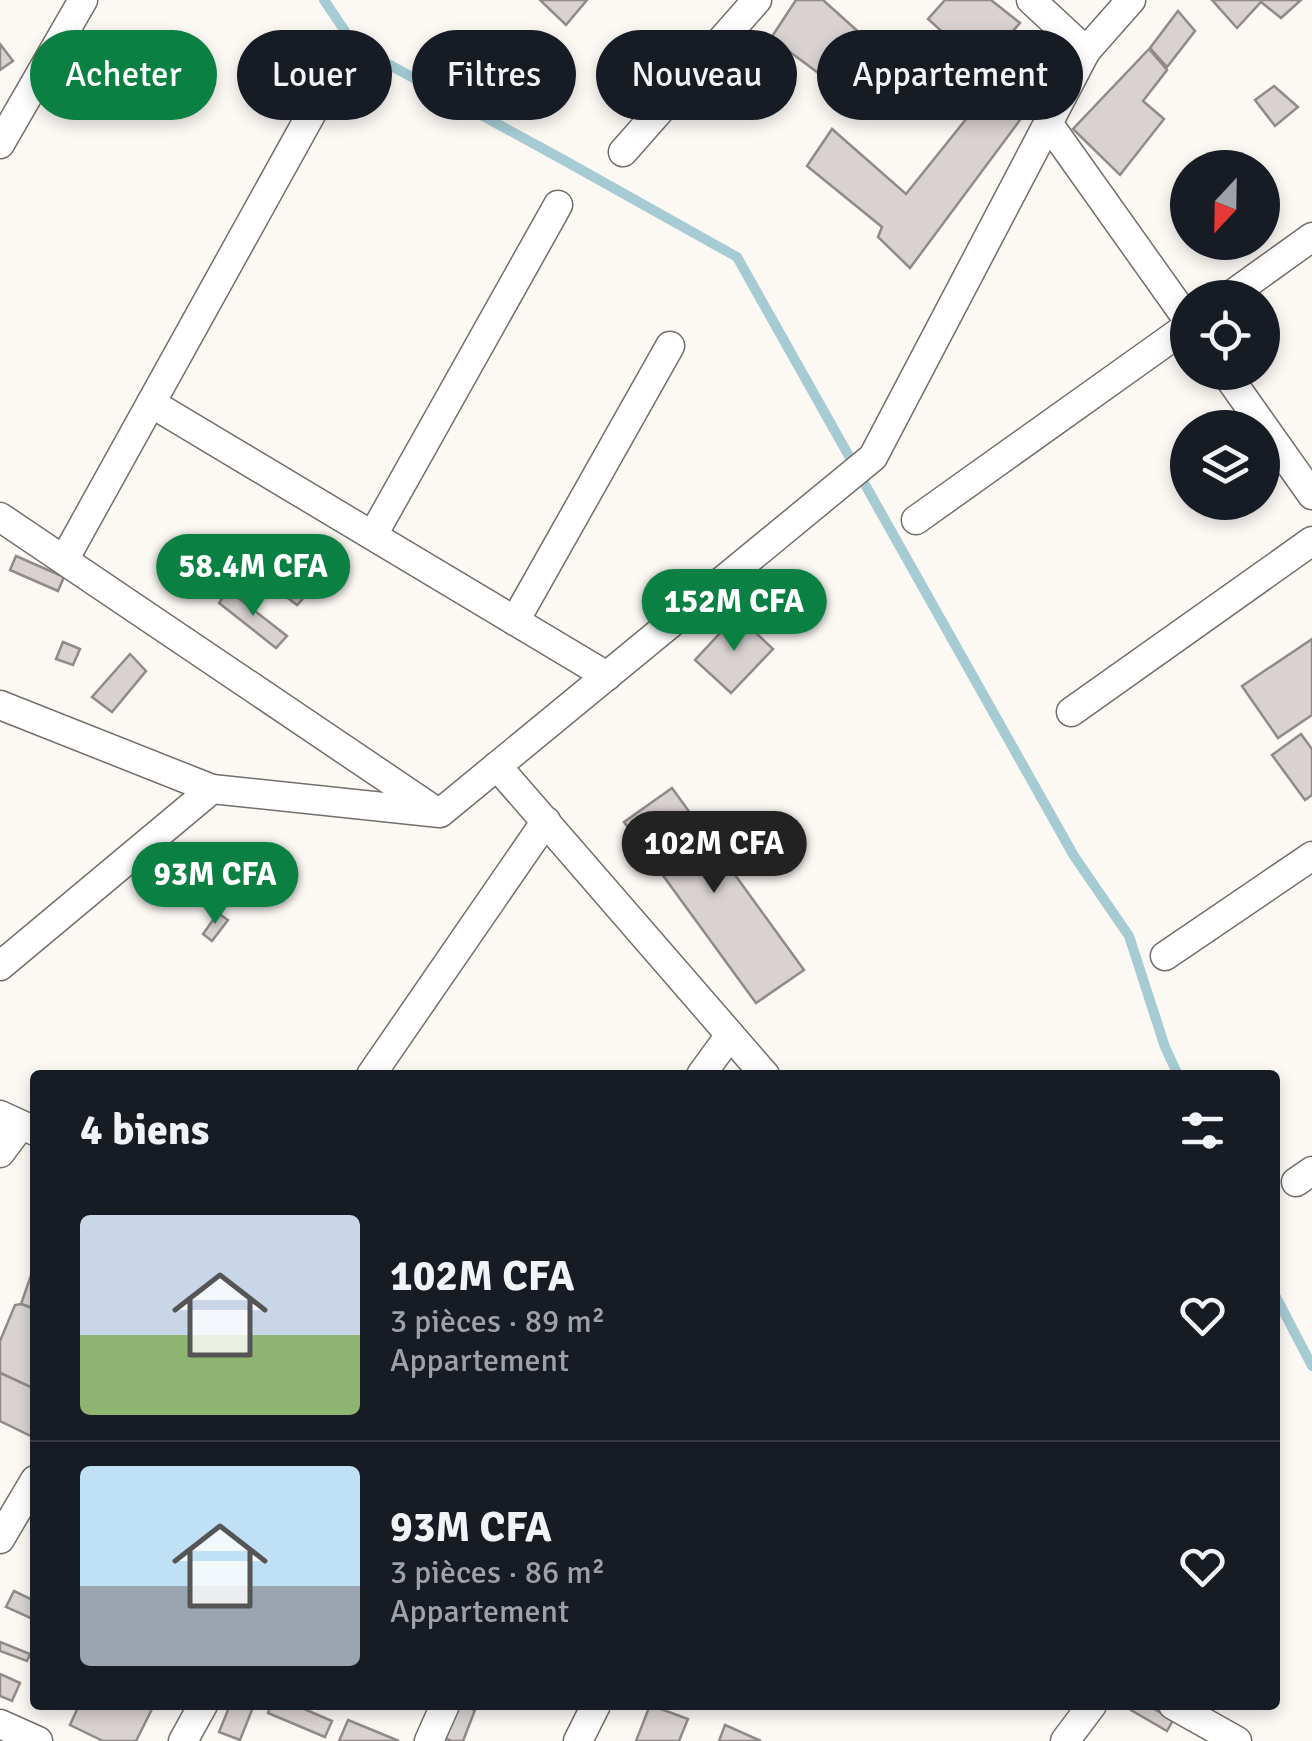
<!DOCTYPE html>
<html lang="fr">
<meta charset="utf-8">
<style>
body{margin:0;font-family:Signika,sans-serif;background:#242831;color:#f1f3f6;height:100vh;display:flex;flex-direction:column;font-size:38px;white-space:nowrap}
*{box-sizing:border-box;margin:0}
p{font-size:32px;color:#9ea1a6}
.icon{flex:none;width:55px;height:55px;fill:none;stroke:currentColor;stroke-width:2;stroke-linecap:round;stroke-linejoin:round}
.map{position:relative;flex:1;overflow:hidden}
.details{position:absolute;left:30px;top:1070px;width:1250px;height:640px;display:flex;flex-direction:column;background:#171b24;border-radius:10px;box-shadow:0 5px 15px #0003}
.details>*{flex:none}
.hud{position:absolute;left:30px;top:30px;width:1252px;height:90px;display:flex;gap:20px}
.needle{width:65px;rotate:202deg}
.controls{position:absolute;left:1170px;top:150px;display:grid;gap:20px}
.controls a{display:grid;place-items:center;width:110px;height:110px;border-radius:50%;background:#171b24;box-shadow:0 5px 15px #0003;font-size:50px}
.price{position:absolute;translate:-50% -85px;padding:0 22px;border-radius:35px;background:#0b8043;color:#fff;font-size:32px;line-height:65px;filter:drop-shadow(0 2px 5px #0008)}
.price::after{content:'';position:absolute;left:50%;top:60px;width:30px;height:22px;margin-left:-15px;background:inherit;clip-path:polygon(0 0,100% 0,50% 100%)}
.price.current{background:#222;color:#fff}
ul{padding:0;list-style:none}
li{display:flex;align-items:center;gap:30px;height:250px;padding:0 50px}
li+li{border-top:2px solid #363941}
li span{display:grid;place-items:center;flex:none;width:280px;height:200px;border-radius:10px;color:#555}
li>.icon{margin-inline-start:auto}
span .icon{width:120px;height:120px;fill:#fffc;stroke-width:1}
li b{font-size:42px}
h2{display:flex;justify-content:space-between;align-items:center;height:120px;padding:0 50px;font-size:42px}
.pill{padding:0 35px;border-radius:45px;background:#171b24;box-shadow:0 5px 15px #0003;font-size:35px;line-height:90px}
.pill.current{background:#0b8043;color:#fff}
.map>svg:first-child{display:block}
.lines{fill:none;stroke-linecap:round;stroke-linejoin:round}
.stream{stroke:#a6cbd3;stroke-width:10}
.building{fill:#d8d2d1;stroke:#908b89;stroke-width:2.5}
.street-casing{stroke:#726e6b;stroke-width:31}
.street{stroke:#fff;stroke-width:28}
</style>
<div class="map">
<svg width="1312" height="1741" viewBox="0 0 1312 1741">
<rect width="100%" height="100%" fill="#fcf8f4"/>
<g class="lines">
<g class="stream">
<path d="M 324,0 L 355,46 L 560,158 L 737,257 L 1074,856 L 1129,936 L 1165,1047 L 1178,1075"/>
<path d="M 1275,1295 L 1312,1366"/>
</g>
</g>
<g class="building">
<path d="M 540,0 L 587,0 L 566,25 Z"/>
<path d="M 796,0 L 823,0 L 882,53 L 848,95 L 771,38 Z"/>
<path d="M 945,0 L 991,0 L 1020,23 L 981,67 L 928,19 Z"/>
<path d="M 1212,0 L 1301,0 L 1281,18 L 1261,2 L 1237,28 Z"/>
<path d="M 1178,11 L 1195,31 L 1167,67 L 1150,48 Z"/>
<path d="M 0,44 L 13,61 L 0,70 Z"/>
<path d="M 1039,49 L 1050,60 L 1017,106 L 1000,94 Z"/>
<path d="M 1149,49 L 1167,70 L 1143,101 L 1164,119 L 1120,175 L 1073,129 Z"/>
<path d="M 1274,86 L 1298,107 L 1275,126 L 1255,100 Z"/>
<path d="M 991,88 L 1023,116 L 910,268 L 878,237 L 882,227 L 807,166 L 832,129 L 906,194 Z"/>
<path d="M 275,538 L 324,576 L 297,605 L 244,565 L 256,544 L 266,550 Z"/>
<path d="M 16,556 L 64,577 L 58,591 L 10,570 Z"/>
<path d="M 228,590 L 287,636 L 276,648 L 219,603 Z"/>
<path d="M 737,615 L 773,649 L 731,693 L 695,660 Z"/>
<path d="M 1312,639 L 1312,715 L 1278,738 L 1242,686 Z"/>
<path d="M 63,642 L 80,649 L 73,665 L 56,659 Z"/>
<path d="M 130,654 L 146,671 L 112,712 L 92,697 Z"/>
<path d="M 1301,734 L 1312,749 L 1312,795 L 1305,800 L 1272,755 Z"/>
<path d="M 672,788 L 804,970 L 756,1003 L 624,822 Z"/>
<path d="M 218,913 L 228,920 L 212,941 L 203,934 Z"/>
<path d="M 34,1267 L 35,1267 L 35,1309 L 21,1304 Z"/>
<path d="M 21,1304 L 35,1309 L 35,1389 L 0,1373 L 0,1341 L 15,1305 Z"/>
<path d="M 0,1373 L 35,1389 L 35,1432 L 33,1437 L 0,1421 Z"/>
<path d="M 14,1591 L 35,1601 L 35,1620 L 6,1607 Z"/>
<path d="M 0,1642 L 30,1654 L 27,1661 L 0,1651 Z"/>
<path d="M 0,1674 L 20,1683 L 12,1701 L 0,1696 Z"/>
<path d="M 79,1705 L 154,1705 L 136,1741 L 103,1741 L 70,1725 Z"/>
<path d="M 230,1705 L 254,1705 L 240,1740 L 219,1732 Z"/>
<path d="M 271,1705 L 295,1705 L 332,1721 L 325,1737 L 268,1713 Z"/>
<path d="M 457,1705 L 475,1710 L 463,1741 L 451,1741 L 444,1738 Z"/>
<path d="M 650,1705 L 688,1719 L 679,1741 L 636,1741 Z"/>
<path d="M 1134,1705 L 1147,1705 L 1173,1720 L 1167,1731 L 1131,1710 Z"/>
<path d="M 348,1720 L 399,1741 L 339,1741 Z"/>
<path d="M 725,1725 L 761,1741 L 719,1741 Z"/>
</g>
<g class="lines">
<defs>
<g id="street">
<path d="M 1031,0 L 1086,51"/>
<path d="M 1048,123 L 1188,320"/>
<path d="M 0,144 L 83,0"/>
<path d="M 623,152 L 757,0"/>
<path d="M 1227,298 L 1312,237"/>
<path d="M 1225,372 L 1312,495"/>
<path d="M 151,403 L 607,676"/>
<path d="M 0,517 L 434,810"/>
<path d="M 916,520 L 1188,326"/>
<path d="M 373,535 L 558,205"/>
<path d="M 64,560 L 329,82"/>
<path d="M 515,621 L 670,346"/>
<path d="M 0,705 L 212,789 L 440,813 L 873,457 L 1086,51 L 1131,0"/>
<path d="M 1071,712 L 1312,541"/>
<path d="M 497,766 L 765,1075"/>
<path d="M 1165,956 L 1312,856"/>
<path d="M 0,966 L 212,789"/>
<path d="M 371,1075 L 546,821"/>
<path d="M 701,1075 L 730,1035"/>
<path d="M 0,1115 L 35,1131"/>
<path d="M 0,1153 L 21,1125"/>
<path d="M 1296,1182 L 1312,1171"/>
<path d="M 0,1539 L 35,1480"/>
<path d="M 1173,1705 L 1237,1741"/>
<path d="M 0,1724 L 38,1741"/>
<path d="M 183,1741 L 203,1705"/>
<path d="M 429,1741 L 445,1705"/>
<path d="M 578,1741 L 596,1705"/>
<path d="M 1065,1741 L 1092,1705"/>
</g>
</defs>
<use href="#street" class="street-casing"/>
<use href="#street" class="street"/>
</g>
</svg>
<div class="controls">
<a><svg class="needle" viewBox="-14 -14 28 28"><path d="M0-13l5 13h-10z" fill="#e53935"/><path d="M0 13l5-13h-10z" fill="#9ea1a6"/></svg></a>
<a><svg class="icon" aria-label="locate" viewBox="0 0 24 24"><circle cx="12" cy="12" r="6"/><path d="M12 2v4M12 18v4M2 12h4M18 12h4"/></svg></a>
<a><svg class="icon" aria-label="layers" viewBox="0 0 24 24"><path d="M12 4l9 5-9 5-9-5zM3 14l9 5 9-5"/></svg></a>
</div>
<b class="price" style="left:253px;top:619px">58.4M CFA</b>
<b class="price" style="left:734px;top:654px">152M CFA</b>
<b class="price current" style="left:714px;top:896px">102M CFA</b>
<b class="price" style="left:215px;top:927px">93M CFA</b>
<div class="hud">
<a class="pill current">Acheter</a>
<a class="pill">Louer</a>
<a class="pill">Filtres</a>
<a class="pill">Nouveau</a>
<a class="pill">Appartement</a>
</div>
<section class="details">
<h2>4 biens<svg class="icon" aria-label="filters" viewBox="0 0 24 24"><path d="M4 7h16M4 17h16"/><circle cx="9" cy="7" r="2"/><circle cx="15" cy="17" r="2"/></svg></h2>
<ul>
<li><span style="background:linear-gradient(#c9d6e8 60%,#8fb573 0)"><svg class="icon" aria-label="home" viewBox="0 0 24 24"><path d="M3 11l9-7 9 7M6 9v11h12V9"/></svg></span><div><b>102M CFA</b><p>3 pièces · 89 m²</p><p>Appartement</p></div><svg class="icon" aria-label="heart" viewBox="0 0 24 24"><path d="M12 20l-8-8c-3-5 5-10 8-4 3-6 11-1 8 4z"/></svg></li>
<li><span style="background:linear-gradient(#bfe0f5 60%,#9aa5b1 0)"><svg class="icon" aria-label="home" viewBox="0 0 24 24"><path d="M3 11l9-7 9 7M6 9v11h12V9"/></svg></span><div><b>93M CFA</b><p>3 pièces · 86 m²</p><p>Appartement</p></div><svg class="icon" aria-label="heart" viewBox="0 0 24 24"><path d="M12 20l-8-8c-3-5 5-10 8-4 3-6 11-1 8 4z"/></svg></li>
</ul>
</section>
</div>
